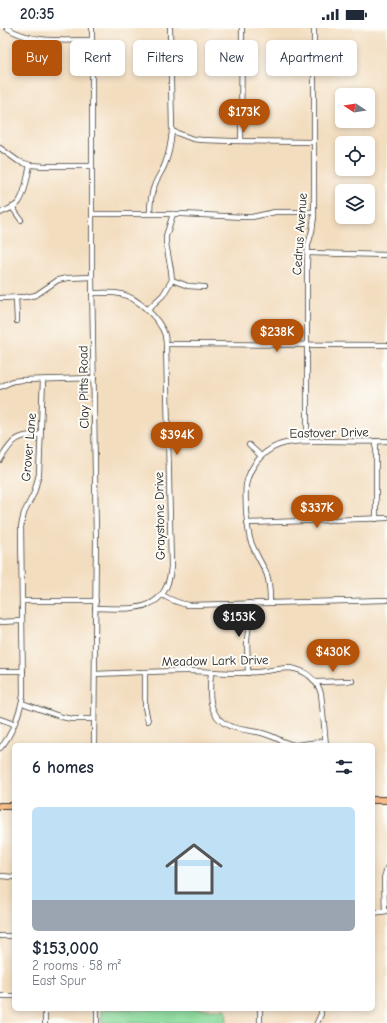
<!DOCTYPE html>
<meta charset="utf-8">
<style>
body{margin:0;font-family:"Comic Neue",sans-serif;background:#f6f6f7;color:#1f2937;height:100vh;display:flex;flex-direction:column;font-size:15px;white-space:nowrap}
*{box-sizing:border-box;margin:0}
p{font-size:13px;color:#747a83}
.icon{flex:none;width:22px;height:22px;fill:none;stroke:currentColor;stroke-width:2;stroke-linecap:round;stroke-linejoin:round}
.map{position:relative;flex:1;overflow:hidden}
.side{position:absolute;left:12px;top:715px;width:363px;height:268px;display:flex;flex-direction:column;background:#fff;border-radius:6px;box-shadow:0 2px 6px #0003}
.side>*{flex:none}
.top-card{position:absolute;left:12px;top:12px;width:363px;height:36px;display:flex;gap:8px}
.needle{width:26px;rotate:282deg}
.tools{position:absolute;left:335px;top:60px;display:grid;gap:8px}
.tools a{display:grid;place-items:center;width:40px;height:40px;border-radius:6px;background:#fff;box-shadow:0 2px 6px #0003;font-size:20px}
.price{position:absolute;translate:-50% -34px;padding:0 9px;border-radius:14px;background:#b45309;color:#fff;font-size:13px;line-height:26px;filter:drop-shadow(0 1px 2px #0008)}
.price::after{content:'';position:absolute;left:50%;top:24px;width:12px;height:9px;margin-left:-6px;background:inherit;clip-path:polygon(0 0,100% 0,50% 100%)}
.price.current{background:#222;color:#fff}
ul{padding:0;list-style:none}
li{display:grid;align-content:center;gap:8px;height:212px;padding:0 20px}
li span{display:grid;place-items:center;height:124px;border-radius:6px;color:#555}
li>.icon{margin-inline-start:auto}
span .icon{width:72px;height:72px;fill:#fffc;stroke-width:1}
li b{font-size:17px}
h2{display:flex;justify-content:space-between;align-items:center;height:48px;padding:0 20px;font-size:17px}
.chip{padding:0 14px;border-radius:6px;background:#fff;box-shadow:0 2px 6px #0003;font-size:14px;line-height:36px}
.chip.current{background:#b45309;color:#fff}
.status{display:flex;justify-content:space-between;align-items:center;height:28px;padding:0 20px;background:#fff;direction:ltr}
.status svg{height:11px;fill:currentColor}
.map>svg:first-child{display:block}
.green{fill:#88d99a;stroke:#527a5b}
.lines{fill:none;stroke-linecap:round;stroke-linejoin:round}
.minor-casing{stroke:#3c3934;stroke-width:6}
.major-casing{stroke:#3c3934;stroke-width:8}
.minor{stroke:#fff;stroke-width:4.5}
.major{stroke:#f7bd88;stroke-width:6}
.labels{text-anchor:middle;stroke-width:4;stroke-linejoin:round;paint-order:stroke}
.street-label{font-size:13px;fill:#1c1c1c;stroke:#fdfcf7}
</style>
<div class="status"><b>20:35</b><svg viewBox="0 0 49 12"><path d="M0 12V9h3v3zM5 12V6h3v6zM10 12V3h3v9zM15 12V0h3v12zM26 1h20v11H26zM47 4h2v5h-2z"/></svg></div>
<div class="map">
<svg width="387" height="995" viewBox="0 0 387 995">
<rect width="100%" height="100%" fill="#fdfcf7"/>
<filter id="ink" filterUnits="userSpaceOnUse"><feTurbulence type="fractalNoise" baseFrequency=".025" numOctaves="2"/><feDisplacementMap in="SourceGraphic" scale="8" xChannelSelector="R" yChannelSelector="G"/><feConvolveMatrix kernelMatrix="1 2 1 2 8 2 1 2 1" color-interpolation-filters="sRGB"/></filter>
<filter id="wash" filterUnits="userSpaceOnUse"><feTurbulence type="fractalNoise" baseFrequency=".012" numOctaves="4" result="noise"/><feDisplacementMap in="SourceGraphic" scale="16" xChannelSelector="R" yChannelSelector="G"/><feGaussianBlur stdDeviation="0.9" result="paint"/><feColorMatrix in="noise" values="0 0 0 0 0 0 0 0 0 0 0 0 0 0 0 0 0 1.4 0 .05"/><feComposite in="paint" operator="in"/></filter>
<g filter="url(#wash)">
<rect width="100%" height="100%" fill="#f3ddbf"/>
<path class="green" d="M 101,981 L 226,981 L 227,995 L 102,995 Z"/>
</g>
<g filter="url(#ink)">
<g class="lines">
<defs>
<g id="minor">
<path d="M 7,0 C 33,16 63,12 92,12"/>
<path d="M 92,0 L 92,249 L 96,512 L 94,717"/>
<path d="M 18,38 L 28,9"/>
<path d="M 172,103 L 185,108 L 193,111 L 202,112 L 233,113 L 314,114"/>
<path d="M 241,113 L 242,0"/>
<path d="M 0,120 L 18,133 L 30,137 L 46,138 L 92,138"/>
<path d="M 12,179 L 21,192"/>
<path d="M 0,185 C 6,182 15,180 19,174 C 26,164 27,149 30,137"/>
<path d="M 93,186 L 182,186 L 244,189 L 252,189 L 275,184 L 313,184"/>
<path d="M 150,186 C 150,176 151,165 155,156 C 158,148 164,141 166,133 C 170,123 171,113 172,103 L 170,0"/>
<path d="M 307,225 L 387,227"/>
<path d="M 172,252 L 188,258 L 204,259"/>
<path d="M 93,265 C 102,265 111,264 121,266 C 138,270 159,290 165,307 C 165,310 166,313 166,316 L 171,538 C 168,586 132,581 95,580"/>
<path d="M 0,270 L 26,269 L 36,267 L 58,252 L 67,250 L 92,249"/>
<path d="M 16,270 L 17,293"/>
<path d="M 147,282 L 163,267 L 172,252 L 171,242 L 166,216 L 166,208 L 173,186"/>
<path d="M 166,316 L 387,317"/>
<path d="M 0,359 L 13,353 L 22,352 L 94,350"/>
<path d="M 307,413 L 307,236 L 308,217 L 312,203 L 314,189 L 314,0"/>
<path d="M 249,417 L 261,428"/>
<path d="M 0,432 C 12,413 16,406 40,407"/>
<path d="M 376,491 L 376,413"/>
<path d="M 247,495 L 387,490"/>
<path d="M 162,567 C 171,572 178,575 188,577 L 387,572"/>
<path d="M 22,573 L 96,573"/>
<path d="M 270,574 C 270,565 270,556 267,547 C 262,535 254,524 250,511 C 248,502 247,493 246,484 C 246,475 245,466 246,457 C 250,436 266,419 286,415 C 298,412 311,413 323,413 C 344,413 366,414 387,413"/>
<path d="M 0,594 L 22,593"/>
<path d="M 0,643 L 23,643"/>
<path d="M 145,644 L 145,679 L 148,693"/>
<path d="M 211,644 C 209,666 207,690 232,699 C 242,702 253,703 262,705 C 274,708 283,715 294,717"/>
<path d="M 248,645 L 247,612 L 250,586 L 249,575"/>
<path d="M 95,646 C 125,645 156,643 186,643 C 204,643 221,645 238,645 C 249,645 260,644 272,642 C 278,641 284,640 290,640 C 305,642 316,651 321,665 L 326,717"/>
<path d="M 315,654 L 352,653"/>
<path d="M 22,675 L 62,689 L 72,691 L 94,691"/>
<path d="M 0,691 L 14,696"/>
<path d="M 297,717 L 325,713"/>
<path d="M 0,720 C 11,710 21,681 23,667 L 21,499 L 24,485 L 34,465 L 39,446 L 43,352"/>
<path d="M 0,848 L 14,849"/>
<path d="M 385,883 L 384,850 L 387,840"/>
<path d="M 373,885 L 387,883"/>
<path d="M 0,908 L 14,908"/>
<path d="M 0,968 L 14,968"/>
<path d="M 45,981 L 45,995"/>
<path d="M 97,981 L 97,995"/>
<path d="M 260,981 L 260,995"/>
<path d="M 317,995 L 321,986 L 321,981"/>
</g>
<g id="major">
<path d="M 373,772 L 387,772"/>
<path d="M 0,778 L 14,778"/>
</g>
</defs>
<use href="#minor" class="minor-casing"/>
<use href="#major" class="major-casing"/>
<use href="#minor" class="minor"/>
<use href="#major" class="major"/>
</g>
</g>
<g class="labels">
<g class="street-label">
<text transform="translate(299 206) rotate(-86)" y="5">Cedrus Avenue</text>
<text transform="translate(83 359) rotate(-91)" y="5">Clay Pitts Road</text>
<text transform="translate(329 404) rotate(-1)" y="5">Eastover Drive</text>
<text transform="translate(28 419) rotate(-85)" y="5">Grover Lane</text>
<text transform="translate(159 488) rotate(-91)" y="5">Graystone Drive</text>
<text transform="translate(215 632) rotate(-1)" y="5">Meadow Lark Drive</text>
</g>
</g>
</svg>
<div class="tools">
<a><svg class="needle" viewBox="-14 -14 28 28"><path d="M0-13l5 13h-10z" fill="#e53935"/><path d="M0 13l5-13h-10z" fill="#747a83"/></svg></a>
<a><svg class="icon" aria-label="locate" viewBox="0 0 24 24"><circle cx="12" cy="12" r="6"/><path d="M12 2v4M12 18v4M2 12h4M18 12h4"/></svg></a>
<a><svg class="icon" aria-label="layers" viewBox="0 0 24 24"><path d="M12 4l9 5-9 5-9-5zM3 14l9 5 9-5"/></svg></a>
</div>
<b class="price" style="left:244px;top:105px">$173K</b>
<b class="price" style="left:277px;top:325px">$238K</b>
<b class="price" style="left:177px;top:428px">$394K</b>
<b class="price" style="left:317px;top:501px">$337K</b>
<b class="price current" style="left:239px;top:610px">$153K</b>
<b class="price" style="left:333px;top:645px">$430K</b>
<div class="top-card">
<a class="chip current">Buy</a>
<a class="chip">Rent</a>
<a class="chip">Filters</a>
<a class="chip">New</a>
<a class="chip">Apartment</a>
</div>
<section class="side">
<h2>6 homes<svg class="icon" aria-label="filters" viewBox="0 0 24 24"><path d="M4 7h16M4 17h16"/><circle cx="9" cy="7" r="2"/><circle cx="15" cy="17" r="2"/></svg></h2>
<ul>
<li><span style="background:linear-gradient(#bfe0f5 75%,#9aa5b1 0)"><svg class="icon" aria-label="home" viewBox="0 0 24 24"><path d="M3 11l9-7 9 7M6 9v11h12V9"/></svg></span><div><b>$153,000</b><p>2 rooms · 58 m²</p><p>East Spur</p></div></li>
</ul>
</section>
</div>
